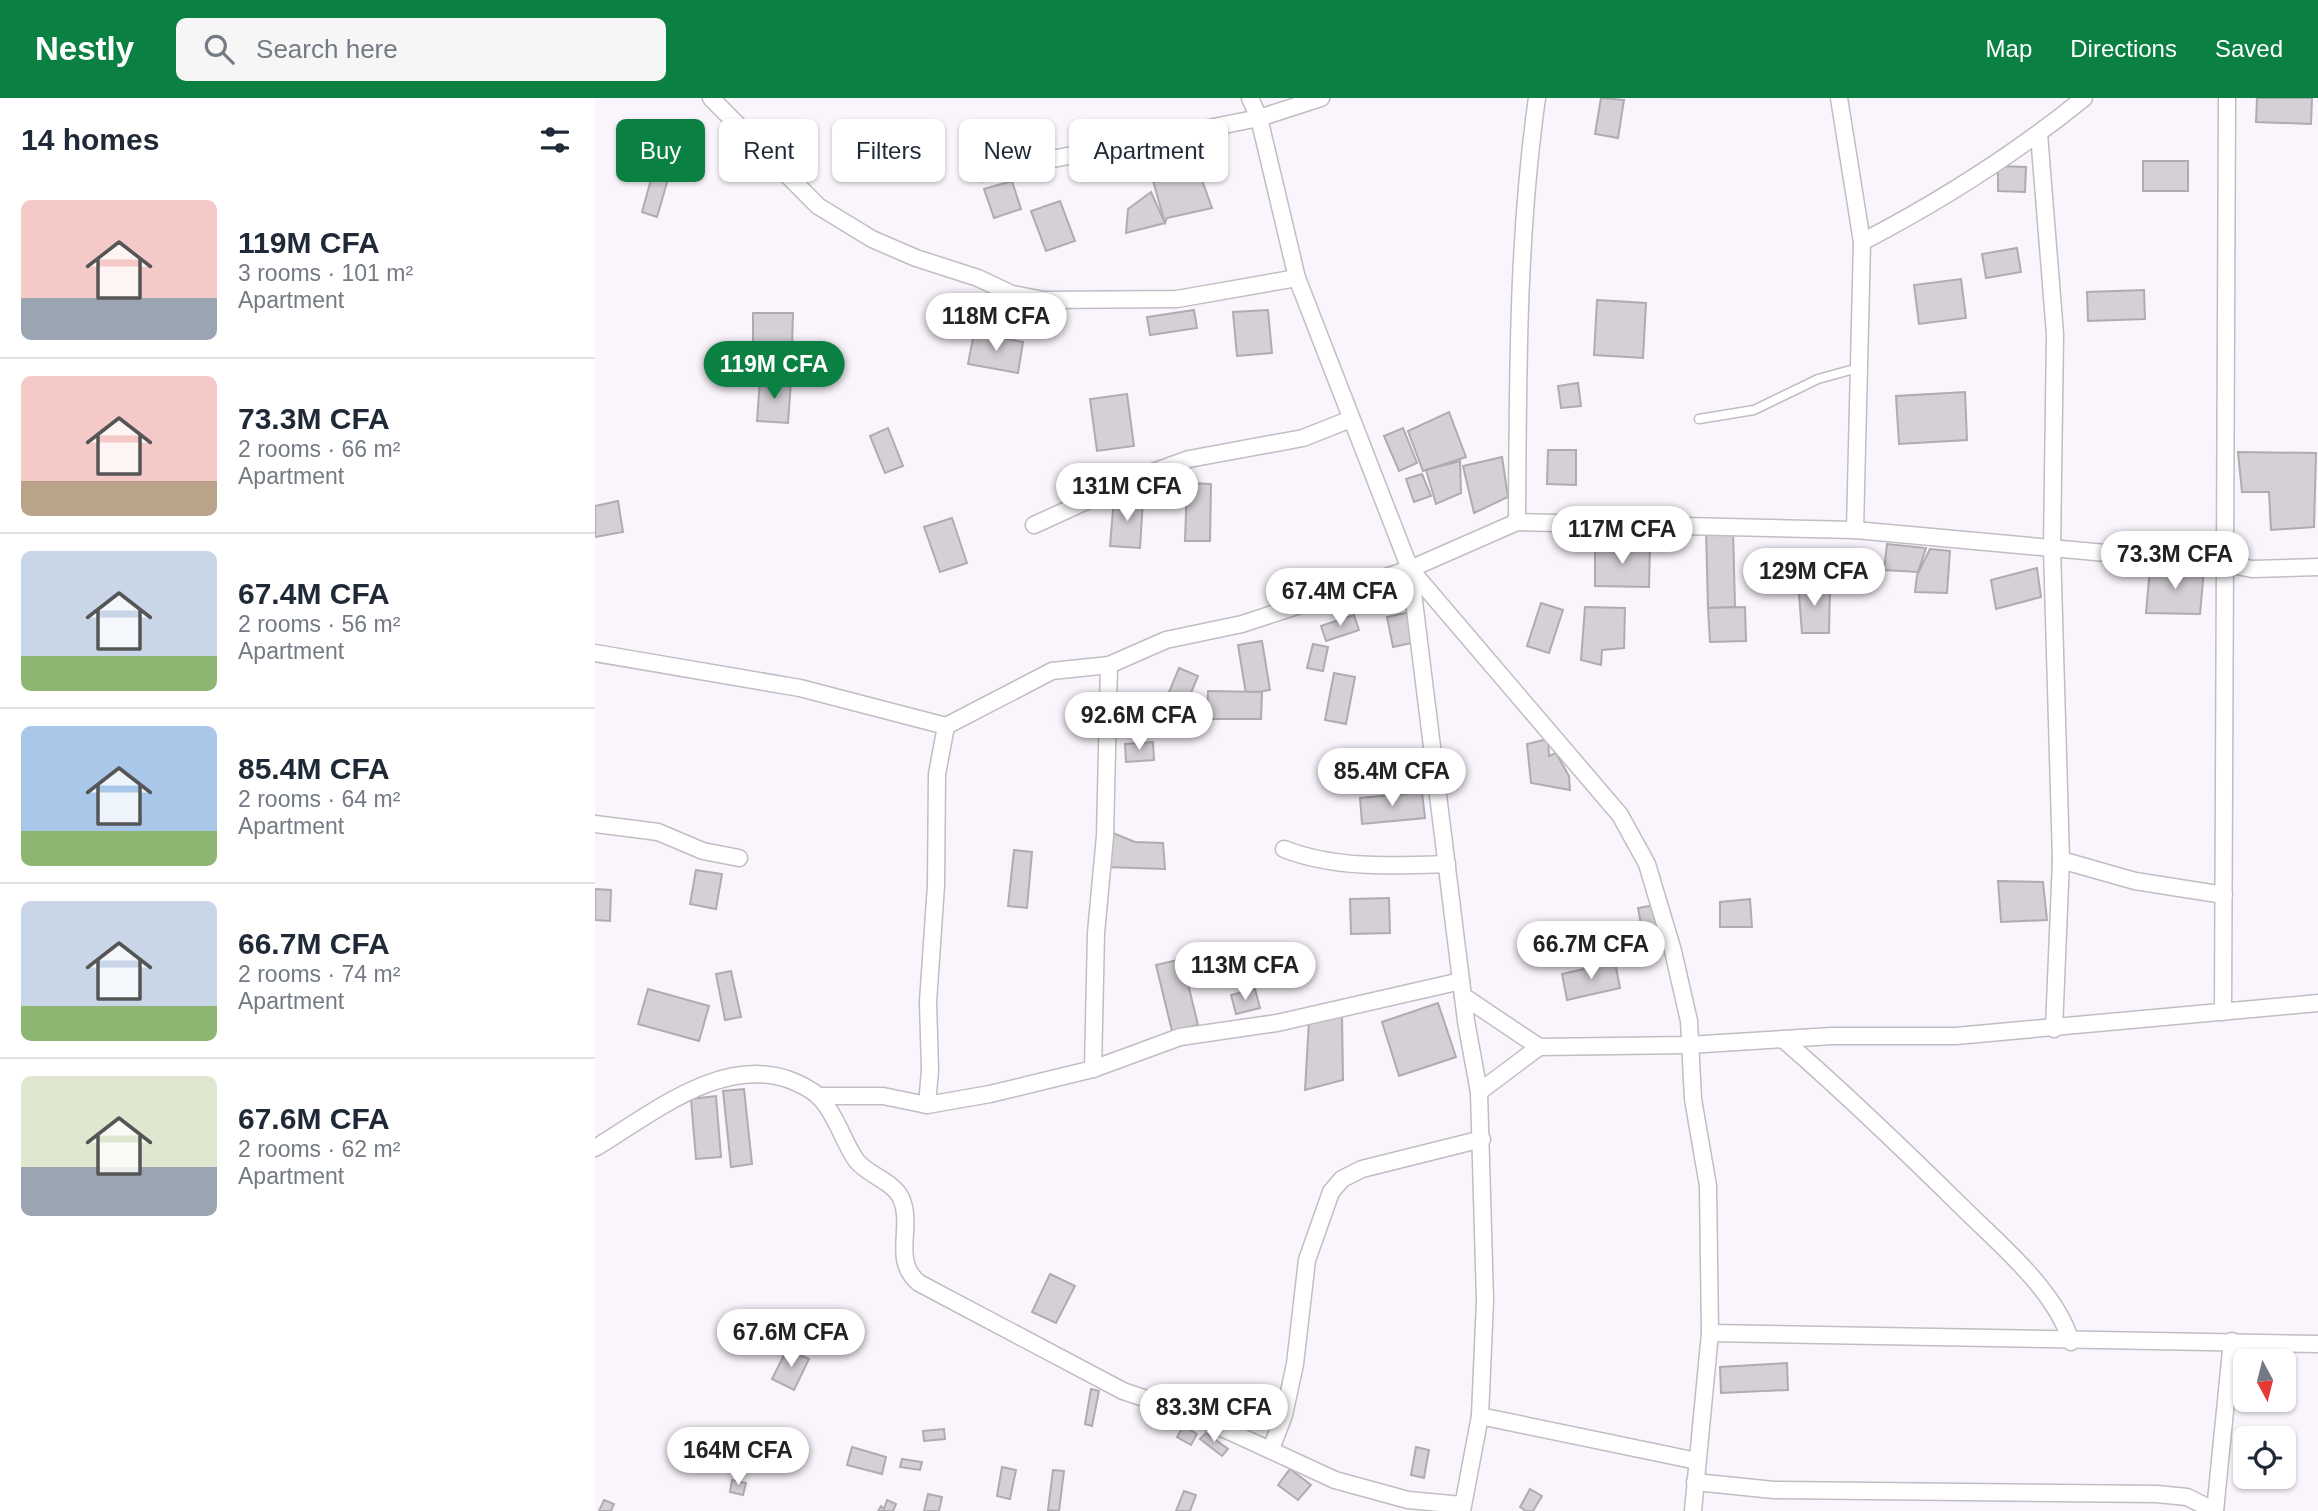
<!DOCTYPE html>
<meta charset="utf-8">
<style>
body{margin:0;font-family:Arial,sans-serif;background:#f6f6f7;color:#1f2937;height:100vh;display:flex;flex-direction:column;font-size:26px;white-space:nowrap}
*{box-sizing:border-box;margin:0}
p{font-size:23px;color:#747a83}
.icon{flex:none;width:38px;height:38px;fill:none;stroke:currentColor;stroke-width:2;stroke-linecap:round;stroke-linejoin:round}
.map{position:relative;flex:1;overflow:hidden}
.sheet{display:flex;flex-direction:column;background:#fff;width:595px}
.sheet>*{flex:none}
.guide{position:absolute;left:21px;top:21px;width:665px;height:63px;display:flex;gap:14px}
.needle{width:46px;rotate:173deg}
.buttons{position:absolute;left:1638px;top:1251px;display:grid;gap:14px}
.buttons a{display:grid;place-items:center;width:63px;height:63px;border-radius:10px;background:#fff;box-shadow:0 2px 5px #0004;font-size:35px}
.price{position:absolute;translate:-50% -60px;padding:0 16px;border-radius:24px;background:#fff;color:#222;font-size:23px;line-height:46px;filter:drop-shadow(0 2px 4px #0008)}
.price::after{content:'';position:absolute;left:50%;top:42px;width:21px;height:16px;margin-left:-10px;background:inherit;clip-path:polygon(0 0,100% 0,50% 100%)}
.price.active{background:#0b8043;color:#fff}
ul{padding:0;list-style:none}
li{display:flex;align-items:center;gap:21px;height:175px;padding:0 21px}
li+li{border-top:2px solid #e0e1e3}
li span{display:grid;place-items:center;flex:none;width:196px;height:140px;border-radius:10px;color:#555}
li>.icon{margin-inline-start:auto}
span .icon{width:84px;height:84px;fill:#fffc;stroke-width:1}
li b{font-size:30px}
h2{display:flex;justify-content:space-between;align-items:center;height:84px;padding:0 21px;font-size:30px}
.tag{padding:0 24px;border-radius:10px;background:#fff;box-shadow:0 2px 5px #0004;font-size:24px;line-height:63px}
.tag.active{background:#0b8043;color:#fff}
header{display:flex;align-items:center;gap:42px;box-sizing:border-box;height:98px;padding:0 35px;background:#0b8043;color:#fff}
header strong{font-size:33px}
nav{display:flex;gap:38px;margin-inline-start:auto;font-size:24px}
.search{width:490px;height:63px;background:#f6f6f7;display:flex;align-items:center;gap:18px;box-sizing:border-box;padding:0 24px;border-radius:10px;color:#747a83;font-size:26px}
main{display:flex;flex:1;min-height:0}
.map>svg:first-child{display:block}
.building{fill:#d5cfd6;stroke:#b0aab1;stroke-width:2}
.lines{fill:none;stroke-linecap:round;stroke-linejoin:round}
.lane-casing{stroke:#c2bcc3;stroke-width:11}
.street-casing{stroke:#c2bcc3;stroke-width:19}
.lane{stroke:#fff;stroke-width:8}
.street{stroke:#fff;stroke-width:16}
</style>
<header>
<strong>Nestly</strong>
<div class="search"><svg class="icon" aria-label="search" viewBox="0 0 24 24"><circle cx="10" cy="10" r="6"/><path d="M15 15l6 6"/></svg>Search here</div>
<nav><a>Map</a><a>Directions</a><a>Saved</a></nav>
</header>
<main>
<section class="sheet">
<h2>14 homes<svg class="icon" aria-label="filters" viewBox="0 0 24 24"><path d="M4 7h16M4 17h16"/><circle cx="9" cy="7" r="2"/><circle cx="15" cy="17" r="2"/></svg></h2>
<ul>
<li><span style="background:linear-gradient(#f6c9c9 70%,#9aa5b1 0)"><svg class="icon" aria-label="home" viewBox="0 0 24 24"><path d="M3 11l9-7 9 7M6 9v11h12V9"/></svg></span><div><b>119M CFA</b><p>3 rooms · 101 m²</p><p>Apartment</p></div></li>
<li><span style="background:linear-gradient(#f6c9c9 75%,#b9a48a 0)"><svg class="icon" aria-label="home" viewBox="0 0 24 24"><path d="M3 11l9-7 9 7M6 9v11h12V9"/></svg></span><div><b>73.3M CFA</b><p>2 rooms · 66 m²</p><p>Apartment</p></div></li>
<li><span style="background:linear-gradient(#c9d6e8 75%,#8fb573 0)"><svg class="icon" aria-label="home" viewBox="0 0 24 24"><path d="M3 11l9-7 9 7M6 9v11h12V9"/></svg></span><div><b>67.4M CFA</b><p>2 rooms · 56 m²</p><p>Apartment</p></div></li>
<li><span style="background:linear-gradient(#a9c7e8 75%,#8fb573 0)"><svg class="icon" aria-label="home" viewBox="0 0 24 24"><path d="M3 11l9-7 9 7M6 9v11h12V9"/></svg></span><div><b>85.4M CFA</b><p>2 rooms · 64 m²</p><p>Apartment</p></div></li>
<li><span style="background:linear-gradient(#c9d6e8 75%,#8fb573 0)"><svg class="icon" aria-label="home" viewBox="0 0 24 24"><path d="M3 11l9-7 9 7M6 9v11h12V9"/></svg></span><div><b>66.7M CFA</b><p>2 rooms · 74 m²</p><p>Apartment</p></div></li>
<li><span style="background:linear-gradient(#dfe7d0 65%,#9aa5b1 0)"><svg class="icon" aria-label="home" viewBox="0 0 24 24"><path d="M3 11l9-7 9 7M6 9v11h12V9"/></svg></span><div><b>67.6M CFA</b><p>2 rooms · 62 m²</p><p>Apartment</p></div></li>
</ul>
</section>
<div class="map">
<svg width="1723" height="1413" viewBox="0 0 1723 1413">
<rect width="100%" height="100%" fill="#faf5fc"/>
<g class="building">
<path d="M 1006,0 L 1029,2 L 1023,40 L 1000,36 Z"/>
<path d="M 1662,0 L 1717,0 L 1716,26 L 1661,24 Z"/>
<path d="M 593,43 L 617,110 L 572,120 L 570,125 L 551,58 Z"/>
<rect x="1548" y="63" width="45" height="30"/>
<path d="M 60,67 L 76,71 L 62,119 L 47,114 Z"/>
<path d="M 1403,68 L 1431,69 L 1430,94 L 1403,93 Z"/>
<path d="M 417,83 L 426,111 L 399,120 L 389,91 Z"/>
<path d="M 556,94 L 570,125 L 531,135 L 533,111 Z"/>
<path d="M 465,103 L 480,143 L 451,153 L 436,113 Z"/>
<path d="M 1422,150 L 1426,174 L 1391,180 L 1387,156 Z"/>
<path d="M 1366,181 L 1371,220 L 1324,226 L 1319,187 Z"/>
<path d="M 1549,192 L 1550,221 L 1493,223 L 1492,194 Z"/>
<path d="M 1002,202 L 1051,205 L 1048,260 L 999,257 Z"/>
<path d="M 599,212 L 602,230 L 555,237 L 552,219 Z"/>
<path d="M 673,212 L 677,255 L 642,258 L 638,214 Z"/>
<path d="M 158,215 L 198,215 L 197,250 L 158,250 Z"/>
<path d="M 379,235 L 428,244 L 423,275 L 373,266 Z"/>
<path d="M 165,281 L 196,283 L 193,325 L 162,323 Z"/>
<path d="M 983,285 L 986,308 L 966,310 L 963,288 Z"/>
<path d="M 1370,294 L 1372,342 L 1304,346 L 1301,298 Z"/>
<path d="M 532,296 L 539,348 L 502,353 L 495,301 Z"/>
<path d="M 854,314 L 871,359 L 828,373 L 813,333 Z"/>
<path d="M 293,330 L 308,368 L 290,375 L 275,338 Z"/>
<path d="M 808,330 L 822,365 L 804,373 L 789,338 Z"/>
<path d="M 953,352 L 981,352 L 981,387 L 952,386 Z"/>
<path d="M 1643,354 L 1721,355 L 1719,429 L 1676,432 L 1674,394 L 1647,394 Z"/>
<path d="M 907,359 L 913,399 L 879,415 L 868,368 Z"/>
<path d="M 865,363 L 866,395 L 841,406 L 831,372 Z"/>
<path d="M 827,376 L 836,398 L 819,404 L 811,381 Z"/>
<path d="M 592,385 L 616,386 L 615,443 L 590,443 Z"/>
<path d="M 519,400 L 548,402 L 545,450 L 515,448 Z"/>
<path d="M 23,403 L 28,434 L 0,439 L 0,408 Z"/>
<path d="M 357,420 L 372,465 L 345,474 L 329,429 Z"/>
<path d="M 1138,430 L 1140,509 L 1113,510 L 1111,431 Z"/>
<path d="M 1292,446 L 1331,450 L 1323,474 L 1289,472 Z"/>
<path d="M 1000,447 L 1055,447 L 1054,489 L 1000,488 Z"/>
<path d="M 1335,451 L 1355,453 L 1352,495 L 1320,494 L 1322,477 Z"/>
<path d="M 1442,470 L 1446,499 L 1401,511 L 1396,482 Z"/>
<path d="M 1555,470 L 1609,471 L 1605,516 L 1551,515 Z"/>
<path d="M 1203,484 L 1235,490 L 1234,535 L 1207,535 Z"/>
<path d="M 946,505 L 968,512 L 954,555 L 932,548 Z"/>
<path d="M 990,509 L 1030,510 L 1029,550 L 1007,552 L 1006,567 L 986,562 Z"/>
<path d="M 1150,509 L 1151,543 L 1115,544 L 1113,510 Z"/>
<path d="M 815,514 L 821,544 L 798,549 L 792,519 Z"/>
<path d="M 759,517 L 764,532 L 731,543 L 726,528 Z"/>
<path d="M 667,543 L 675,592 L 651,596 L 643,547 Z"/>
<path d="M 718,546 L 733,549 L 728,573 L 712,570 Z"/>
<path d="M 584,570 L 603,578 L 591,607 L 572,599 Z"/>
<path d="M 739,575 L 760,579 L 751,626 L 730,622 Z"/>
<path d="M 613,593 L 667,594 L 666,621 L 612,621 Z"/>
<path d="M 953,641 L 954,658 L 961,655 L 974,678 L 975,692 L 936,685 L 932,646 Z"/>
<path d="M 558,644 L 559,662 L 531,664 L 530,646 Z"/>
<path d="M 827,694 L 830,720 L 767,726 L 765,700 Z"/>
<path d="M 513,733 L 540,744 L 568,745 L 570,771 L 511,769 Z"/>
<path d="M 419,752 L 437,754 L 432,810 L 413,808 Z"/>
<path d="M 101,772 L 127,776 L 121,811 L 95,806 Z"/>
<path d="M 1403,783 L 1448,784 L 1452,822 L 1406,824 Z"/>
<path d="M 0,791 L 16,792 L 15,823 L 0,822 Z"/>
<path d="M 794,800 L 795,835 L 756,836 L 755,801 Z"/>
<path d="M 1155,801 L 1157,829 L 1125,829 L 1125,804 Z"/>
<path d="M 1060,807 L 1065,834 L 1048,837 L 1043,810 Z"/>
<path d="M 587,861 L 603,927 L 577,933 L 561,867 Z"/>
<path d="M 1020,864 L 1025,890 L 972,902 L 967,876 Z"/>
<path d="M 136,873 L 146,919 L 130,922 L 121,876 Z"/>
<path d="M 53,891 L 114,908 L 104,943 L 43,926 Z"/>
<path d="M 660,891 L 665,910 L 641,916 L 636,897 Z"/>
<path d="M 843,905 L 861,959 L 804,978 L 787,924 Z"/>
<path d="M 747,917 L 748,982 L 710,992 L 714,923 Z"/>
<path d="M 149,991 L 157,1066 L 136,1069 L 128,993 Z"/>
<path d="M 121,998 L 126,1059 L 101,1061 L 96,1001 Z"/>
<path d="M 455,1176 L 480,1188 L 461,1225 L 437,1214 Z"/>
<path d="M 192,1251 L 214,1261 L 199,1292 L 177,1281 Z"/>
<path d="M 1192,1265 L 1193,1292 L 1126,1295 L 1125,1269 Z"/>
<path d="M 496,1291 L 504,1293 L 497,1328 L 490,1326 Z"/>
<path d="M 588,1328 L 602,1336 L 596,1347 L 582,1339 Z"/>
<path d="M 349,1331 L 350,1341 L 329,1343 L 328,1333 Z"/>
<path d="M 611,1335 L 633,1351 L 627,1358 L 605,1341 Z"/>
<path d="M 141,1337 L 161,1345 L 155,1359 L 136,1351 Z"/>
<path d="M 257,1349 L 291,1359 L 287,1376 L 252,1367 Z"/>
<path d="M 821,1349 L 834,1352 L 829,1380 L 816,1377 Z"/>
<path d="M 130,1350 L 145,1358 L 140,1368 L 125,1360 Z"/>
<path d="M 307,1361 L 327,1364 L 325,1372 L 305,1369 Z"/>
<path d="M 407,1369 L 421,1372 L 415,1401 L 402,1398 Z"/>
<path d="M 695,1371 L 716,1387 L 703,1402 L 683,1387 Z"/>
<path d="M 458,1372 L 469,1373 L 464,1413 L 453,1412 Z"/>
<path d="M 137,1382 L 151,1385 L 148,1397 L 135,1394 Z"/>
<path d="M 935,1391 L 947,1398 L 938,1413 L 931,1413 L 925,1409 Z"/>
<path d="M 589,1393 L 601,1397 L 595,1413 L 581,1413 Z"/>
<path d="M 333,1396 L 347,1399 L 344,1413 L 329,1413 Z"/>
<path d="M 9,1402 L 19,1406 L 16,1413 L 4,1413 Z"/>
<path d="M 292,1402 L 301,1406 L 298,1413 L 283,1413 L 286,1408 L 289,1411 Z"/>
</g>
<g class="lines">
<defs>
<path id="lane" d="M 1104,321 L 1159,312 L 1223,281 L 1263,270"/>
<g id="street">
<path d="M 116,0 L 223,108 L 277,141 L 321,160 L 383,180 L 417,196 L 449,202 L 582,201 L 702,180"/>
<path d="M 655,0 L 664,20 L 702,180 L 815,471 L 871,923 L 884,994 L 890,1202 L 885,1318 L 867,1413"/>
<path d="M 1244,0 L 1267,144 L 1260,432"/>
<path d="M 1444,36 L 1460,236 L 1457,450 L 1466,762 L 1459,931"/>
<path d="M 387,75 L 664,20 L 726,0"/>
<path d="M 1267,144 C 1346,103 1420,56 1489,0"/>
<path d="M 922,424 C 923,282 922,141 942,0"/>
<path d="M 439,427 L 544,379 L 594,361 L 708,340 L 756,321"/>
<path d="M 815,471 L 922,424 L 1260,432 L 1632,466 L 1657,471 L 1723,469"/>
<path d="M 0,555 L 205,590 L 351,628 L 457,573 L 514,567 L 571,542 L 647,526 L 815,471 L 1025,717 L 1052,766 L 1078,853 L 1094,923 L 1098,1001 L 1113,1088 L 1115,1235 L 1098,1413"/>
<path d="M 0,726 L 63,734 L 108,753 L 144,760"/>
<path d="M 689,751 C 740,771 798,768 852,766"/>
<path d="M 1466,762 L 1540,783 L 1629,797"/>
<path d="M 868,898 L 944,949 L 1093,947 L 1237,938 L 1361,938 L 1723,905"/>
<path d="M 1628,914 L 1632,0"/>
<path d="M 1190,943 C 1251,996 1308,1051 1366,1108 C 1403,1145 1461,1192 1476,1244"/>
<path d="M 498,971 L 585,939 L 682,925 L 866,883"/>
<path d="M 884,994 L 944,949"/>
<path d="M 223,998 L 288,998 L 332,1007 L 395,996 L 498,971 L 501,835 L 510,738 L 514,567"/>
<path d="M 332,1007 L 335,972 L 333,904 L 341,787 L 342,676 L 351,628"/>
<path d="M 0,1050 C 57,1016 130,954 200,984 C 209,988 221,994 227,1002 C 242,1019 248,1043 261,1062 C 272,1077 298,1083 306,1100 C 319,1129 296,1162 324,1185 L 528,1293 L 599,1317 L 740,1382 L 813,1402 L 867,1407"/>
<path d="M 1115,1235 L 1723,1246"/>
<path d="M 885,1318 L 1102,1363"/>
<path d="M 676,1351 L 689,1317 L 700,1266 L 712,1162 L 736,1094 L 747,1081 L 767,1071 L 887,1041"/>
<path d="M 1100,1384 L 1179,1392 L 1562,1396 L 1592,1399 L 1620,1413"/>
<path d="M 1620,1413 L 1637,1243"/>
</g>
</defs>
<use href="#lane" class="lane-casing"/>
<use href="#street" class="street-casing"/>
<use href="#lane" class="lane"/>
<use href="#street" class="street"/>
</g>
</svg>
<div class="buttons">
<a><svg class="needle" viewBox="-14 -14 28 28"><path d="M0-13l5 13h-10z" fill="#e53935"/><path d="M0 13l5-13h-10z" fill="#747a83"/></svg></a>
<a><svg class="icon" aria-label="locate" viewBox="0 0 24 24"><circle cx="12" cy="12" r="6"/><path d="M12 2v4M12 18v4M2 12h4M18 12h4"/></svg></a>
</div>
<b class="price" style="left:401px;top:255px">118M CFA</b>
<b class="price active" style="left:179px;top:303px">119M CFA</b>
<b class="price" style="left:532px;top:425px">131M CFA</b>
<b class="price" style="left:1027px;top:468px">117M CFA</b>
<b class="price" style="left:1580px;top:493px">73.3M CFA</b>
<b class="price" style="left:1219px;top:510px">129M CFA</b>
<b class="price" style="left:745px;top:530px">67.4M CFA</b>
<b class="price" style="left:544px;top:654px">92.6M CFA</b>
<b class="price" style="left:797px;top:710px">85.4M CFA</b>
<b class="price" style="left:996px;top:883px">66.7M CFA</b>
<b class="price" style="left:650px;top:904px">113M CFA</b>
<b class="price" style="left:196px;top:1271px">67.6M CFA</b>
<b class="price" style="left:619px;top:1346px">83.3M CFA</b>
<b class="price" style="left:143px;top:1389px">164M CFA</b>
<div class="guide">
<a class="tag active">Buy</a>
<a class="tag">Rent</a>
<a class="tag">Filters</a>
<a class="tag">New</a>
<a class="tag">Apartment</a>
</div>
</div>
</main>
